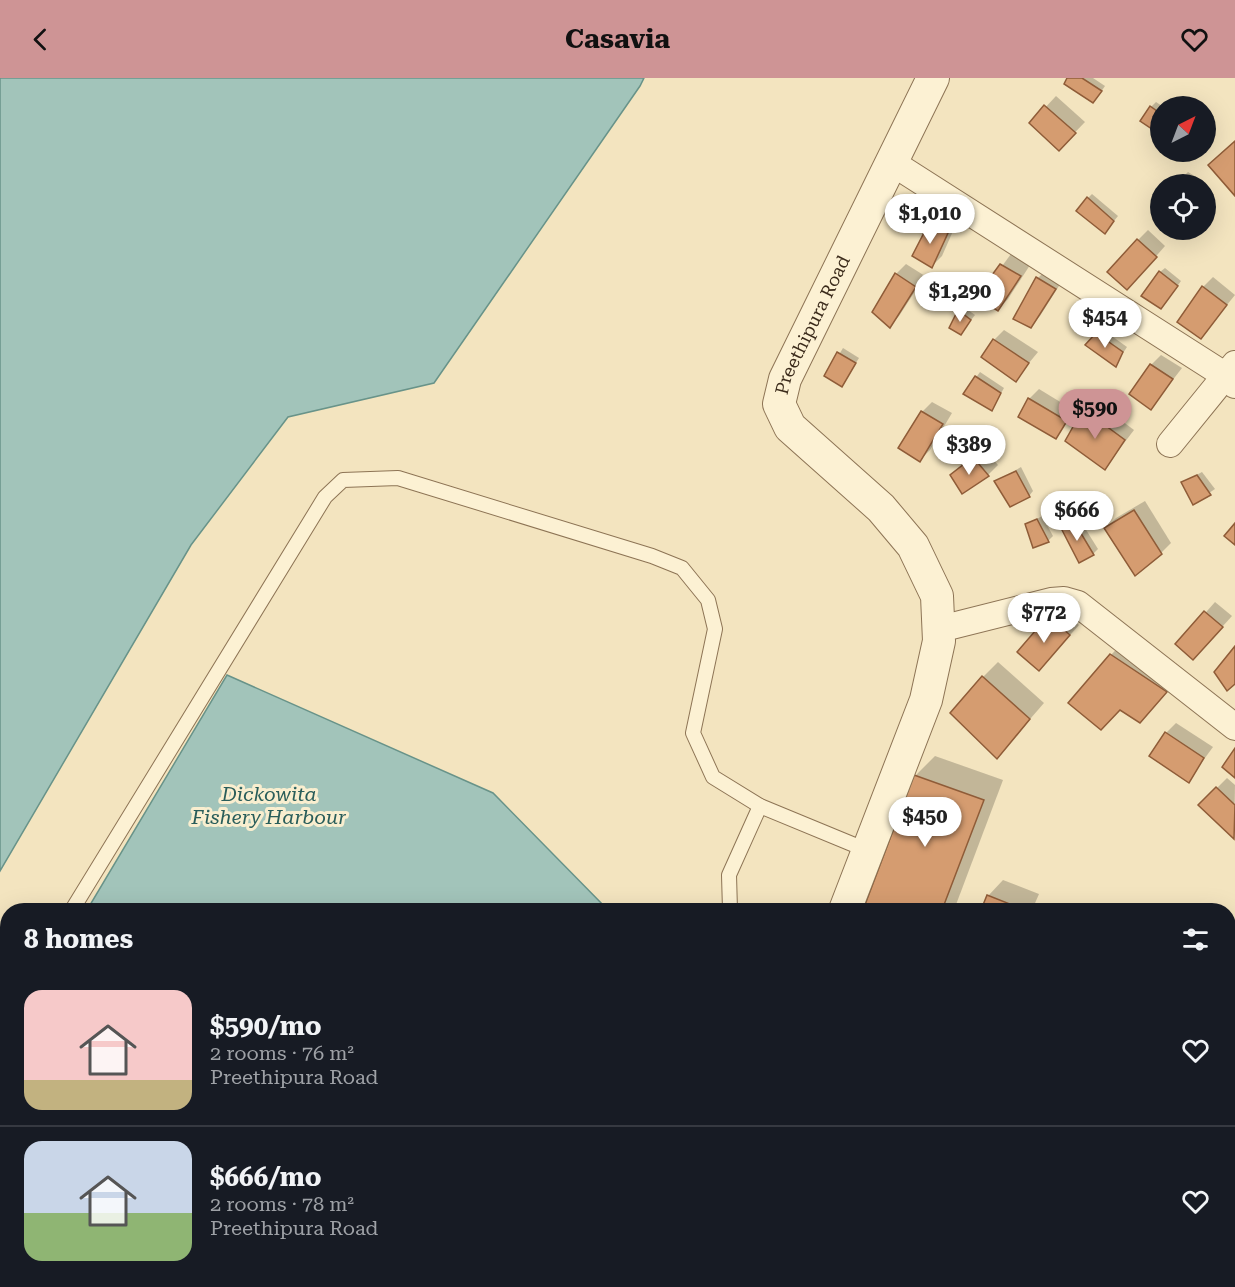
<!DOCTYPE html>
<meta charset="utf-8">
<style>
body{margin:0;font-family:"Roboto Serif",serif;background:#20242c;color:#f1f3f6;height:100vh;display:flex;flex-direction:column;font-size:22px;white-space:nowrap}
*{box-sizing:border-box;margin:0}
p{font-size:20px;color:#9ea1a6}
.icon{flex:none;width:33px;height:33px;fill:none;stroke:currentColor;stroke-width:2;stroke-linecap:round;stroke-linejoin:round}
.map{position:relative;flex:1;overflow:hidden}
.panel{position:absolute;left:0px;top:825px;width:1236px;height:384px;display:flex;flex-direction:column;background:#171b24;border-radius:24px 24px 0 0;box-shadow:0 6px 24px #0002}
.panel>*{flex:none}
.needle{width:39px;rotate:42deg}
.controls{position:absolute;left:1150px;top:18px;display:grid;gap:12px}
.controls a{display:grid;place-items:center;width:66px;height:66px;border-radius:50%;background:#171b24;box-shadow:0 6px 24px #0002;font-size:30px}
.price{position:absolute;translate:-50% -51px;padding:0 14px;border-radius:21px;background:#fff;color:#222;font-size:20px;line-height:39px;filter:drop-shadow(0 2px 3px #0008)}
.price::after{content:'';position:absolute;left:50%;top:36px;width:18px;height:14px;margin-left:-9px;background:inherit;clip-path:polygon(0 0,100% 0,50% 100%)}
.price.on{background:#ce9495;color:#111}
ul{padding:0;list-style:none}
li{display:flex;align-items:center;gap:18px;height:150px;padding:0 24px}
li+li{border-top:2px solid #363941}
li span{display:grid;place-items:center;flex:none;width:168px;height:120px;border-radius:18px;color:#555}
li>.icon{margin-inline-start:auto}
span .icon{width:72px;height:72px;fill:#fffc;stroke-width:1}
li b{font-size:26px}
h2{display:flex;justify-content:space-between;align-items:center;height:72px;padding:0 24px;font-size:26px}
header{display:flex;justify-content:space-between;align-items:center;height:78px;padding:0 24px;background:#ce9495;color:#111;font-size:27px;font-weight:700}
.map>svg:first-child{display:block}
.water{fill:#a2c4ba;stroke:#689389;stroke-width:1.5}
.shadow{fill:#0003}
.building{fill:#d59c70;stroke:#8f5c38;stroke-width:1.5}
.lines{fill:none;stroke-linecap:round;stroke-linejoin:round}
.service-casing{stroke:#8d7455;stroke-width:16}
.minor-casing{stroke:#8d7455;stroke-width:28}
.tertiary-casing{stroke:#8d7455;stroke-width:34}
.path{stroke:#8d7455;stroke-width:4;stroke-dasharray:4.5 3;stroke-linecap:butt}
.service{stroke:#fcf1d3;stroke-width:14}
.minor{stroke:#fcf1d3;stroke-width:26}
.tertiary{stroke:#fcf1d3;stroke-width:32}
.labels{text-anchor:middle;stroke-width:6;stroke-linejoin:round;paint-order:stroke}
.street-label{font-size:18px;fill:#3b2b1b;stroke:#f9eecf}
.water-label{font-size:20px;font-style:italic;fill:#295d5a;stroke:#f9eecf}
</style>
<header><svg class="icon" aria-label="back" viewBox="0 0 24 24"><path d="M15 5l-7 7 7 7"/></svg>Casavia<svg class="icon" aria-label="heart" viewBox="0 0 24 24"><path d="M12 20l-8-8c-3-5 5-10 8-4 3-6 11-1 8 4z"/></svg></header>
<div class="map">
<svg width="1235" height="1209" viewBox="0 0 1235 1209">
<rect width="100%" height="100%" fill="#f3e4bf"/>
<g class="water">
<path d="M 0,0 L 644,0 L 640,8 L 434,305 L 288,339 L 191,467 L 0,793 Z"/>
<path d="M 227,597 L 493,715 L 608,832 L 87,832 Z"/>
<path d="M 7,965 L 8,1202 L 529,1202 L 525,1209 L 0,1209 L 0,978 Z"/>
</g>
<g class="shadow">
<path d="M 1069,0 L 1093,0 L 1105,8 L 1098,18 Z"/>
<path d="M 1056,18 L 1085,44 L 1059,71 L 1031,45 Z"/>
<path d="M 1156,24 L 1162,28 L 1161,56 L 1151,29 Z"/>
<path d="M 1188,94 L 1206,105 L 1205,106 L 1176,106 Z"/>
<path d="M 1092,116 L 1118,138 L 1109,149 L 1088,120 Z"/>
<path d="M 940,135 L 957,144 L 942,178 L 932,188 L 914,178 L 930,145 Z"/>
<path d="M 1148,152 L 1165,168 L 1137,200 L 1138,162 Z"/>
<path d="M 1011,176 L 1030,187 L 1008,221 L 998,231 L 979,219 Z"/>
<path d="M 906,186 L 925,198 L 899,238 L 890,248 L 896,196 Z"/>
<path d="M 1048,190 L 1064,200 L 1040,238 L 1030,249 L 1015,240 L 1038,200 Z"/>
<path d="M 1165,190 L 1181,203 L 1165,225 L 1160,194 Z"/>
<path d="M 1213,199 L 1235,217 L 1201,259 L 1203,209 Z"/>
<path d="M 964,229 L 975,237 L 965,250 L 959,233 Z"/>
<path d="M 1102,251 L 1127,269 L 1115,287 L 1087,267 Z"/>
<path d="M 1004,252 L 1038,274 L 1015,302 L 994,262 Z"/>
<path d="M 843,270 L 859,280 L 842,307 L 826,298 Z"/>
<path d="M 1161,277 L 1182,290 L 1151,330 L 1151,287 Z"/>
<path d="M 980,294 L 1004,310 L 992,331 L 965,315 Z"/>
<path d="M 1039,311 L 1075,333 L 1055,359 L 1029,321 Z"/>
<path d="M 1094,322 L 1134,352 L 1105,390 L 1084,332 Z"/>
<path d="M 932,324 L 952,335 L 930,372 L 920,382 L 922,334 Z"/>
<path d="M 984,371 L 998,387 L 988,397 L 952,397 Z"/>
<path d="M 1021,389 L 1033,413 L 1029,418 L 996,404 Z"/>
<path d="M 1202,394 L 1215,411 L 1194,425 L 1183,404 Z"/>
<path d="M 1145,423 L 1171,465 L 1161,475 L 1106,450 L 1116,440 Z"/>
<path d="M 1042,438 L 1053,458 L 1048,463 L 1027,447 Z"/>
<path d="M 1078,439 L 1098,471 L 1093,476 L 1068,446 Z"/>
<path d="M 1215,524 L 1232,538 L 1203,570 L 1178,566 Z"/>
<path d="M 1059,529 L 1079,547 L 1049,581 L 1020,573 Z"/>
<path d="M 1126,561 L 1181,598 L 1140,643 L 1111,577 Z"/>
<path d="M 998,584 L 1044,625 L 997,679 L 983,599 Z"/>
<path d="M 1176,645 L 1213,669 L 1188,703 L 1166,655 Z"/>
<path d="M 935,678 L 1003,702 L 954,832 L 865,832 L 915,698 Z"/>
<path d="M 1227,700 L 1235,707 L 1234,759 L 1200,727 Z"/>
<path d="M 1003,802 L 1039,816 L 1032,832 L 982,832 L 988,818 Z"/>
<path d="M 1228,1035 L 1235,1041 L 1235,1062 L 1228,1068 Z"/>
<path d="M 1228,1189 L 1235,1198 L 1235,1209 L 1179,1209 L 1174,1202 L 1228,1202 Z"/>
</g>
<g class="building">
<path d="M 1067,0 L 1082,0 L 1102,13 L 1093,25 L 1064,6 Z"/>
<path d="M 1044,27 L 1076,55 L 1059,73 L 1029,45 Z"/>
<path d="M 1150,28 L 1161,36 L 1161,57 L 1140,43 Z"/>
<path d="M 1235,63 L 1235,118 L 1208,87 Z"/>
<path d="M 1087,119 L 1114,143 L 1105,156 L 1076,133 Z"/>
<path d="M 929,145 L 948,155 L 932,190 L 912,178 Z"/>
<path d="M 1137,161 L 1157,179 L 1127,212 L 1107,194 Z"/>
<path d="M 1000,186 L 1021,198 L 998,233 L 976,219 Z"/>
<path d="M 1159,193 L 1178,208 L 1161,231 L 1141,218 Z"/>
<path d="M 895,195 L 916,209 L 890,250 L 872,234 Z"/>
<path d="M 1036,199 L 1056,211 L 1031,250 L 1013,241 Z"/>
<path d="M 1202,208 L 1227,227 L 1201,261 L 1177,244 Z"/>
<path d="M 958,232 L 971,242 L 961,257 L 949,250 Z"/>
<path d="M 1096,255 L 1123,274 L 1116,289 L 1085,267 Z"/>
<path d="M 993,261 L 1029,285 L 1016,304 L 981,279 Z"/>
<path d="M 837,274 L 856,285 L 842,309 L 824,298 Z"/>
<path d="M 1150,286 L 1173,301 L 1151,332 L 1129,316 Z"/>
<path d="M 975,298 L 1001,315 L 992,333 L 963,316 Z"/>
<path d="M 1028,320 L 1067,343 L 1056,361 L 1018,339 Z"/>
<path d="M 1083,331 L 1125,362 L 1105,392 L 1065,363 Z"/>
<path d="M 921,333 L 943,346 L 920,384 L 898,370 Z"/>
<path d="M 973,379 L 989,398 L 962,416 L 950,397 Z"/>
<path d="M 1016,393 L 1030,419 L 1010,429 L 994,403 Z"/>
<path d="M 1197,397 L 1211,417 L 1193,427 L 1181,404 Z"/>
<path d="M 1134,432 L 1162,476 L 1135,498 L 1104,450 Z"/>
<path d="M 1037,441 L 1049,464 L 1033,470 L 1025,446 Z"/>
<path d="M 1073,442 L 1094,477 L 1079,485 L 1061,450 Z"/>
<path d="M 1235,445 L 1235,467 L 1224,458 Z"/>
<path d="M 1204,533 L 1223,549 L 1193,582 L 1175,566 Z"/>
<path d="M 1048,538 L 1070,557 L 1039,593 L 1017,574 Z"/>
<path d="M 1235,568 L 1235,606 L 1227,613 L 1214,594 Z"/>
<path d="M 1110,576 L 1167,614 L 1140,645 L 1120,632 L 1101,652 L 1068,625 Z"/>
<path d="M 982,598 L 1030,641 L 997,681 L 950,635 Z"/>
<path d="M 1165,654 L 1204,680 L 1189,705 L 1149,678 Z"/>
<path d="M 1235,670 L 1235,700 L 1222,689 Z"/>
<path d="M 914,697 L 984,722 L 942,832 L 863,832 Z"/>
<path d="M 1216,709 L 1235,727 L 1234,761 L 1198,727 Z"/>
<path d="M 987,817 L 1025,832 L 981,832 Z"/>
<path d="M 1235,1090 L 1235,1124 L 1228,1117 L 1228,1095 Z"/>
<path d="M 1172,1202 L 1221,1202 L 1226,1209 L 1177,1209 Z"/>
</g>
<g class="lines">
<defs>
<g id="service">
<path d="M 72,832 L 325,419 L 343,402 L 398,400 L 652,478 L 682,490 L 708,522 L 715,551 L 693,655 L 713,699 L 760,728 L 869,773"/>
<path d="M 730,832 L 729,797 L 760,728"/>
<path d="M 0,951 L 8,939"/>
<path d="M 604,1209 L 605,1202"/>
</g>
<g id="minor">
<path d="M 891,84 L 1226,298 L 1235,307"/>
<path d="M 1170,366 L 1235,286"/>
<path d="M 940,551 L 1051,523 L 1064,522 L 1078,526 L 1235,649"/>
</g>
<g id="tertiary">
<path id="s1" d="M 845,832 L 926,622 L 939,563 L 937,518 L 913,468 L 881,430 L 790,349 L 779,326 L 785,301 L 933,0"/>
<path d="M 692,1209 L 695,1202"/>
</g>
</defs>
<use href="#service" class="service-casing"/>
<use href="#minor" class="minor-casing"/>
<use href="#tertiary" class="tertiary-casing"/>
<path class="path" d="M 0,1047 L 8,1051"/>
<use href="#service" class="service"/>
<use href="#minor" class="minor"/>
<use href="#tertiary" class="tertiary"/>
</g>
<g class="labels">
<g class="street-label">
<text dy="6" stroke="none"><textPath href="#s1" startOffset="669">Preethipura Road</textPath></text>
</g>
<g class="water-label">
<text x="269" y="723">Dickowita<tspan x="269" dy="23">Fishery Harbour</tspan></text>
</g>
</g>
</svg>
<div class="controls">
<a><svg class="needle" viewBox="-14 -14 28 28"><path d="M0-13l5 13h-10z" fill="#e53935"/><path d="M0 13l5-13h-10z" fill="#9ea1a6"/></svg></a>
<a><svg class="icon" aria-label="locate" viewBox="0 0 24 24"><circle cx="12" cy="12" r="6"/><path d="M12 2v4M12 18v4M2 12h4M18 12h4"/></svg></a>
</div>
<b class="price" style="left:930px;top:167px">$1,010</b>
<b class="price" style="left:960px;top:245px">$1,290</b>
<b class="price" style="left:1105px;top:271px">$454</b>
<b class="price on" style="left:1095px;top:362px">$590</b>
<b class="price" style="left:969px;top:398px">$389</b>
<b class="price" style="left:1077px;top:464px">$666</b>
<b class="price" style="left:1044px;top:566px">$772</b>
<b class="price" style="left:925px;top:770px">$450</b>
<section class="panel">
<h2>8 homes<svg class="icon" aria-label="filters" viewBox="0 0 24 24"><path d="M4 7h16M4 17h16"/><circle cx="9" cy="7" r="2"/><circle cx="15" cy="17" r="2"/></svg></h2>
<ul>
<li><span style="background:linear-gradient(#f6c9c9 75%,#c2b280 0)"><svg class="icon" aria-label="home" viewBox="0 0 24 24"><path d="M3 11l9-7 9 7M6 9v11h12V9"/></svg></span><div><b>$590/mo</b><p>2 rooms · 76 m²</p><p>Preethipura Road</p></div><svg class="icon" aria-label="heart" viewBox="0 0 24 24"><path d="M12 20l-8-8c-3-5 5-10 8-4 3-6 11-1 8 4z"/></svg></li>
<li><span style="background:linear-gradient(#c9d6e8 60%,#8fb573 0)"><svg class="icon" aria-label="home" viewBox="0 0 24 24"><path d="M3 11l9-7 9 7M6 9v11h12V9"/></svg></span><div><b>$666/mo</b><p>2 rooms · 78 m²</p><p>Preethipura Road</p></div><svg class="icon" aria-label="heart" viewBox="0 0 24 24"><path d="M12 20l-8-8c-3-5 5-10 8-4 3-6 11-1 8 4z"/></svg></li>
</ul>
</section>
</div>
